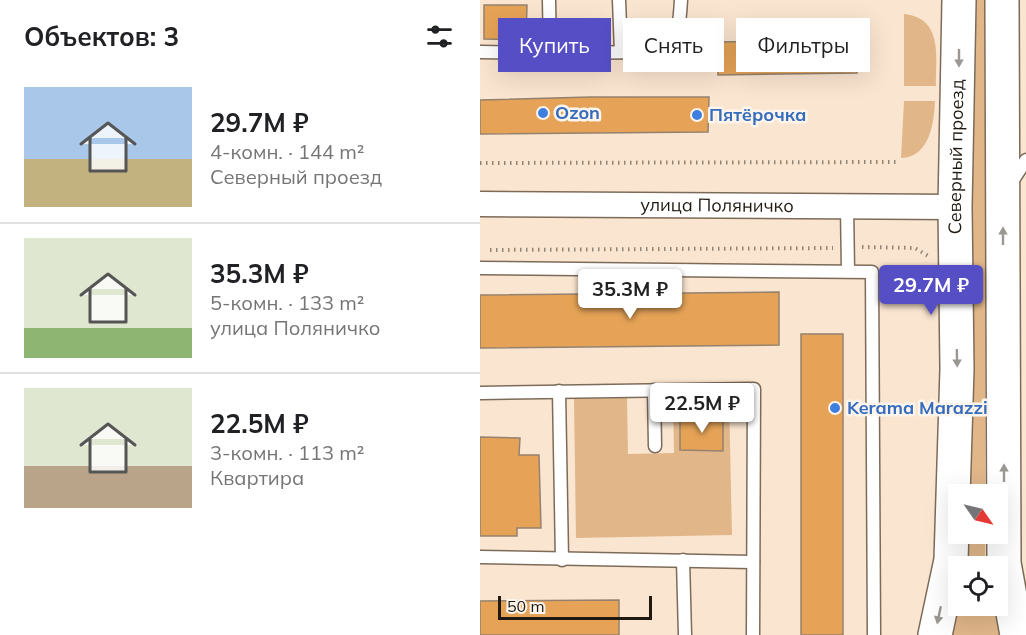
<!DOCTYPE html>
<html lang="ru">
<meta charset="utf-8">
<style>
body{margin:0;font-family:Mulish,sans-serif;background:#f6f6f6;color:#202124;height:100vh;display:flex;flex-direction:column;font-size:22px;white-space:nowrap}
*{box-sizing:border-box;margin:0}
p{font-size:20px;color:#757577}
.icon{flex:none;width:33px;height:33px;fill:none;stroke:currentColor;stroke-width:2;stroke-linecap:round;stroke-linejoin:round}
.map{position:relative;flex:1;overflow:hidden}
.panel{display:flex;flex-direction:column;background:#fff;width:480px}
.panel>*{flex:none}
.top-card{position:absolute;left:18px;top:18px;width:438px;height:54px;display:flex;gap:12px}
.needle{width:39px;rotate:124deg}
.tools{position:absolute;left:468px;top:484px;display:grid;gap:12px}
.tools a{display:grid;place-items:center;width:60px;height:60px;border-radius:0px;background:#fff;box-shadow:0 6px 24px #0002;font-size:30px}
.scale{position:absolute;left:18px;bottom:15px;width:154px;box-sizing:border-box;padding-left:6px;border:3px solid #201911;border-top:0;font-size:16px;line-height:21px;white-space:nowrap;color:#201911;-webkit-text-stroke:4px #fdf5ec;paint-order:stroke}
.price{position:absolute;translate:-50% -51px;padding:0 14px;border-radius:6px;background:#fff;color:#222;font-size:20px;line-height:39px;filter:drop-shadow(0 2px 3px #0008)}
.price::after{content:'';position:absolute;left:50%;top:36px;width:18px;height:14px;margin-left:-9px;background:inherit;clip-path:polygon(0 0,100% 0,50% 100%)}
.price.active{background:#554ec5;color:#fff}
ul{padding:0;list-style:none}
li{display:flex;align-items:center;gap:18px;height:150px;padding:0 24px}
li+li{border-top:2px solid #e0e0e0}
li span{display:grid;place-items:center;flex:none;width:168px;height:120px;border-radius:0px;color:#555}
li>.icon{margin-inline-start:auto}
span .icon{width:72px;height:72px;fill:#fffc;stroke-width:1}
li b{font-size:26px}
h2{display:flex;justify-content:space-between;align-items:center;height:72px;padding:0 24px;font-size:26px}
.pill{padding:0 21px;border-radius:0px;background:#fff;box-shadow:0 6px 24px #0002;font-size:21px;line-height:54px}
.pill.active{background:#554ec5;color:#fff}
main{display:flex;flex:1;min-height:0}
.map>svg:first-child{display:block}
.green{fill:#e1b78a}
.building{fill:#e6a357;stroke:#94826f;stroke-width:1.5}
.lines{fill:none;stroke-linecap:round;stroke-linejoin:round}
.service-casing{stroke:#7d6b59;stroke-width:15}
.minor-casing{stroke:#7d6b59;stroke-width:27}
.secondary-casing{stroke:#7d6b59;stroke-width:36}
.path{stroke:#938576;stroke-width:4;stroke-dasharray:1.5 4.5;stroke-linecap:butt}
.service{stroke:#fff;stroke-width:12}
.minor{stroke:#fff;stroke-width:24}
.secondary{stroke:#fff;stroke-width:33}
.oneway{fill:#9b9894}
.shop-dot{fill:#3f7fe0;stroke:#fdf5ec;stroke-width:2}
.labels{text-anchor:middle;stroke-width:5;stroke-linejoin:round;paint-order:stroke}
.shop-label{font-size:18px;font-weight:bold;fill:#366cbe;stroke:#fdf5ec;text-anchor:start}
.street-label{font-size:18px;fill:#201911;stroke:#fdf5ec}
</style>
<main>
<section class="panel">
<h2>Объектов: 3<svg class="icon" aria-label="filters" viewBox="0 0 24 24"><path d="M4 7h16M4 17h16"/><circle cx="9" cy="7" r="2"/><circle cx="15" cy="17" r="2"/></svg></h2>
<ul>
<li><span style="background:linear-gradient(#a9c7e8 60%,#c2b280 0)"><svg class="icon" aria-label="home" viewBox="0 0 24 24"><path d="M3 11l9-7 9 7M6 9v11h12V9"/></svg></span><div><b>29.7M ₽</b><p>4-комн. · 144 m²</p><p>Северный проезд</p></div></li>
<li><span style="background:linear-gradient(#dfe7d0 75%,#8fb573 0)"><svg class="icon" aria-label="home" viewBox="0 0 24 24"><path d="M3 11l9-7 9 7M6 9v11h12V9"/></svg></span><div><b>35.3M ₽</b><p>5-комн. · 133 m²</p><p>улица Поляничко</p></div></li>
<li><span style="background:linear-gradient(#dfe7d0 65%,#b9a48a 0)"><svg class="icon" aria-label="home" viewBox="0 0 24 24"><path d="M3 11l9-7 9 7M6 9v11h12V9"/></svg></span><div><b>22.5M ₽</b><p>3-комн. · 113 m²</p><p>Квартира</p></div></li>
</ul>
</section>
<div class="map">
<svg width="546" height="635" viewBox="0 0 546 635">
<rect width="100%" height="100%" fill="#fae5d0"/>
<g class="green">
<path d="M 493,0 L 507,0 L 505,495 L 490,495 Z"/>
<path d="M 424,14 C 463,18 456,56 456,86 L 424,86 Z"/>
<path d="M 424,101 L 455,101 C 454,122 450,157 421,158 Z"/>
<path d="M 249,397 L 252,535 L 96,538 L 94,399 L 147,398 L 148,454 L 194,453 L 193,398 Z"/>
<path d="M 490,534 L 505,534 L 505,567 L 488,567 Z"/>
<path d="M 479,606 L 514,606 L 520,635 L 472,635 Z"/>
</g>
<g class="building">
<path d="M 4,5 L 47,5 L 46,40 L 4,39 Z"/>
<path d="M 376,40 L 377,73 L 238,75 L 237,42 Z"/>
<path d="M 110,97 L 229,97 L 228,132 L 0,134 L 0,100 Z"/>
<path d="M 299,292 L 299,345 L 0,348 L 0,295 Z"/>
<rect x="321" y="334" width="42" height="301"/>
<path d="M 200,417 L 243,417 L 243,451 L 200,450 Z"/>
<path d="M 0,437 L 40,438 L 39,455 L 59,455 L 61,528 L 37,528 L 37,536 L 0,536 Z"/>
<path d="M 139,600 L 139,635 L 0,635 L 0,601 Z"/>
</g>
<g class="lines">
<defs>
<g id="service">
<path d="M 69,0 L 70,53 L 175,52 C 201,40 199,26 201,0"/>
<path d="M 139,0 L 141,52"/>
<path d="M 0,52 L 70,53"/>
<path d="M 531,183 L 546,160"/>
<path d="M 367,206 L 368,271"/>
<path d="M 0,268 L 392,272 L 394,635"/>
<path d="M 174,390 L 175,446"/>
<path d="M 79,391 L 82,560"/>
<path d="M 0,393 L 274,389 L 273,635"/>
<path d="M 0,557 L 273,562"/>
<path d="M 203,560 L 205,635"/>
</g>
<g id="minor">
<path id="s1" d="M 0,204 L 475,207"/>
</g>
<g id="secondary">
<path d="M 522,0 L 524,563 L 537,635"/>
<path id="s2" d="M 455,635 L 471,560 L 477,369 L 475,207 L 479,0"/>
</g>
</defs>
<use href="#service" class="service-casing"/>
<use href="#minor" class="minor-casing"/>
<use href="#secondary" class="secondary-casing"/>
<g class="path">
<path d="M 0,163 L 417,162"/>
<path d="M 382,247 L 435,248 L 450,257"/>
<path d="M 10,250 L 353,248"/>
</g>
<use href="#service" class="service"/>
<use href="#minor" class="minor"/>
<use href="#secondary" class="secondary"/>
</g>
<defs><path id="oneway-solid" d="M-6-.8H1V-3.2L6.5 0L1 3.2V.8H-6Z" transform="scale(1.5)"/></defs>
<g class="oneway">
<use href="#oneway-solid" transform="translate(479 58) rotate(90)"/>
<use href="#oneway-solid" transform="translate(523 236) rotate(-90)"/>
<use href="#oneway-solid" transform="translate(477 358) rotate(89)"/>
<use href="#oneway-solid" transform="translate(524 473) rotate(-90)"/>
<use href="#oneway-solid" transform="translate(459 615) rotate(102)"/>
</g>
<g class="shop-dot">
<circle cx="63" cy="113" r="6"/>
<circle cx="217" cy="115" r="6"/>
<circle cx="355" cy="408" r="6"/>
</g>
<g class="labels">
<g class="shop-label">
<text x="75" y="119">Ozon</text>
<text x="229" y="121">Пятёрочка</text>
<text x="367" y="414">Kerama Marazzi</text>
</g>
<g class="street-label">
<text dy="6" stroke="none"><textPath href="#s2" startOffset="480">Северный проезд</textPath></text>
<text dy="6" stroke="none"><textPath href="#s1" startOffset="237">улица Поляничко</textPath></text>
</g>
</g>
</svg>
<div class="tools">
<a><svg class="needle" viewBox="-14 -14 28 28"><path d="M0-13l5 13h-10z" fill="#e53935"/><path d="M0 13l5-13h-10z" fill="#757577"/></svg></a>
<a><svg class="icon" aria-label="locate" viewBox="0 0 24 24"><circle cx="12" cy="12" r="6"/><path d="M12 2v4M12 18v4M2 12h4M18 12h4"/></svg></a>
</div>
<div class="scale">50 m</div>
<b class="price active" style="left:451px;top:316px">29.7M ₽</b>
<b class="price" style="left:150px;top:320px">35.3M ₽</b>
<b class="price" style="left:222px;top:434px">22.5M ₽</b>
<div class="top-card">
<a class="pill active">Купить</a>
<a class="pill">Снять</a>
<a class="pill">Фильтры</a>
</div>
</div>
</main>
